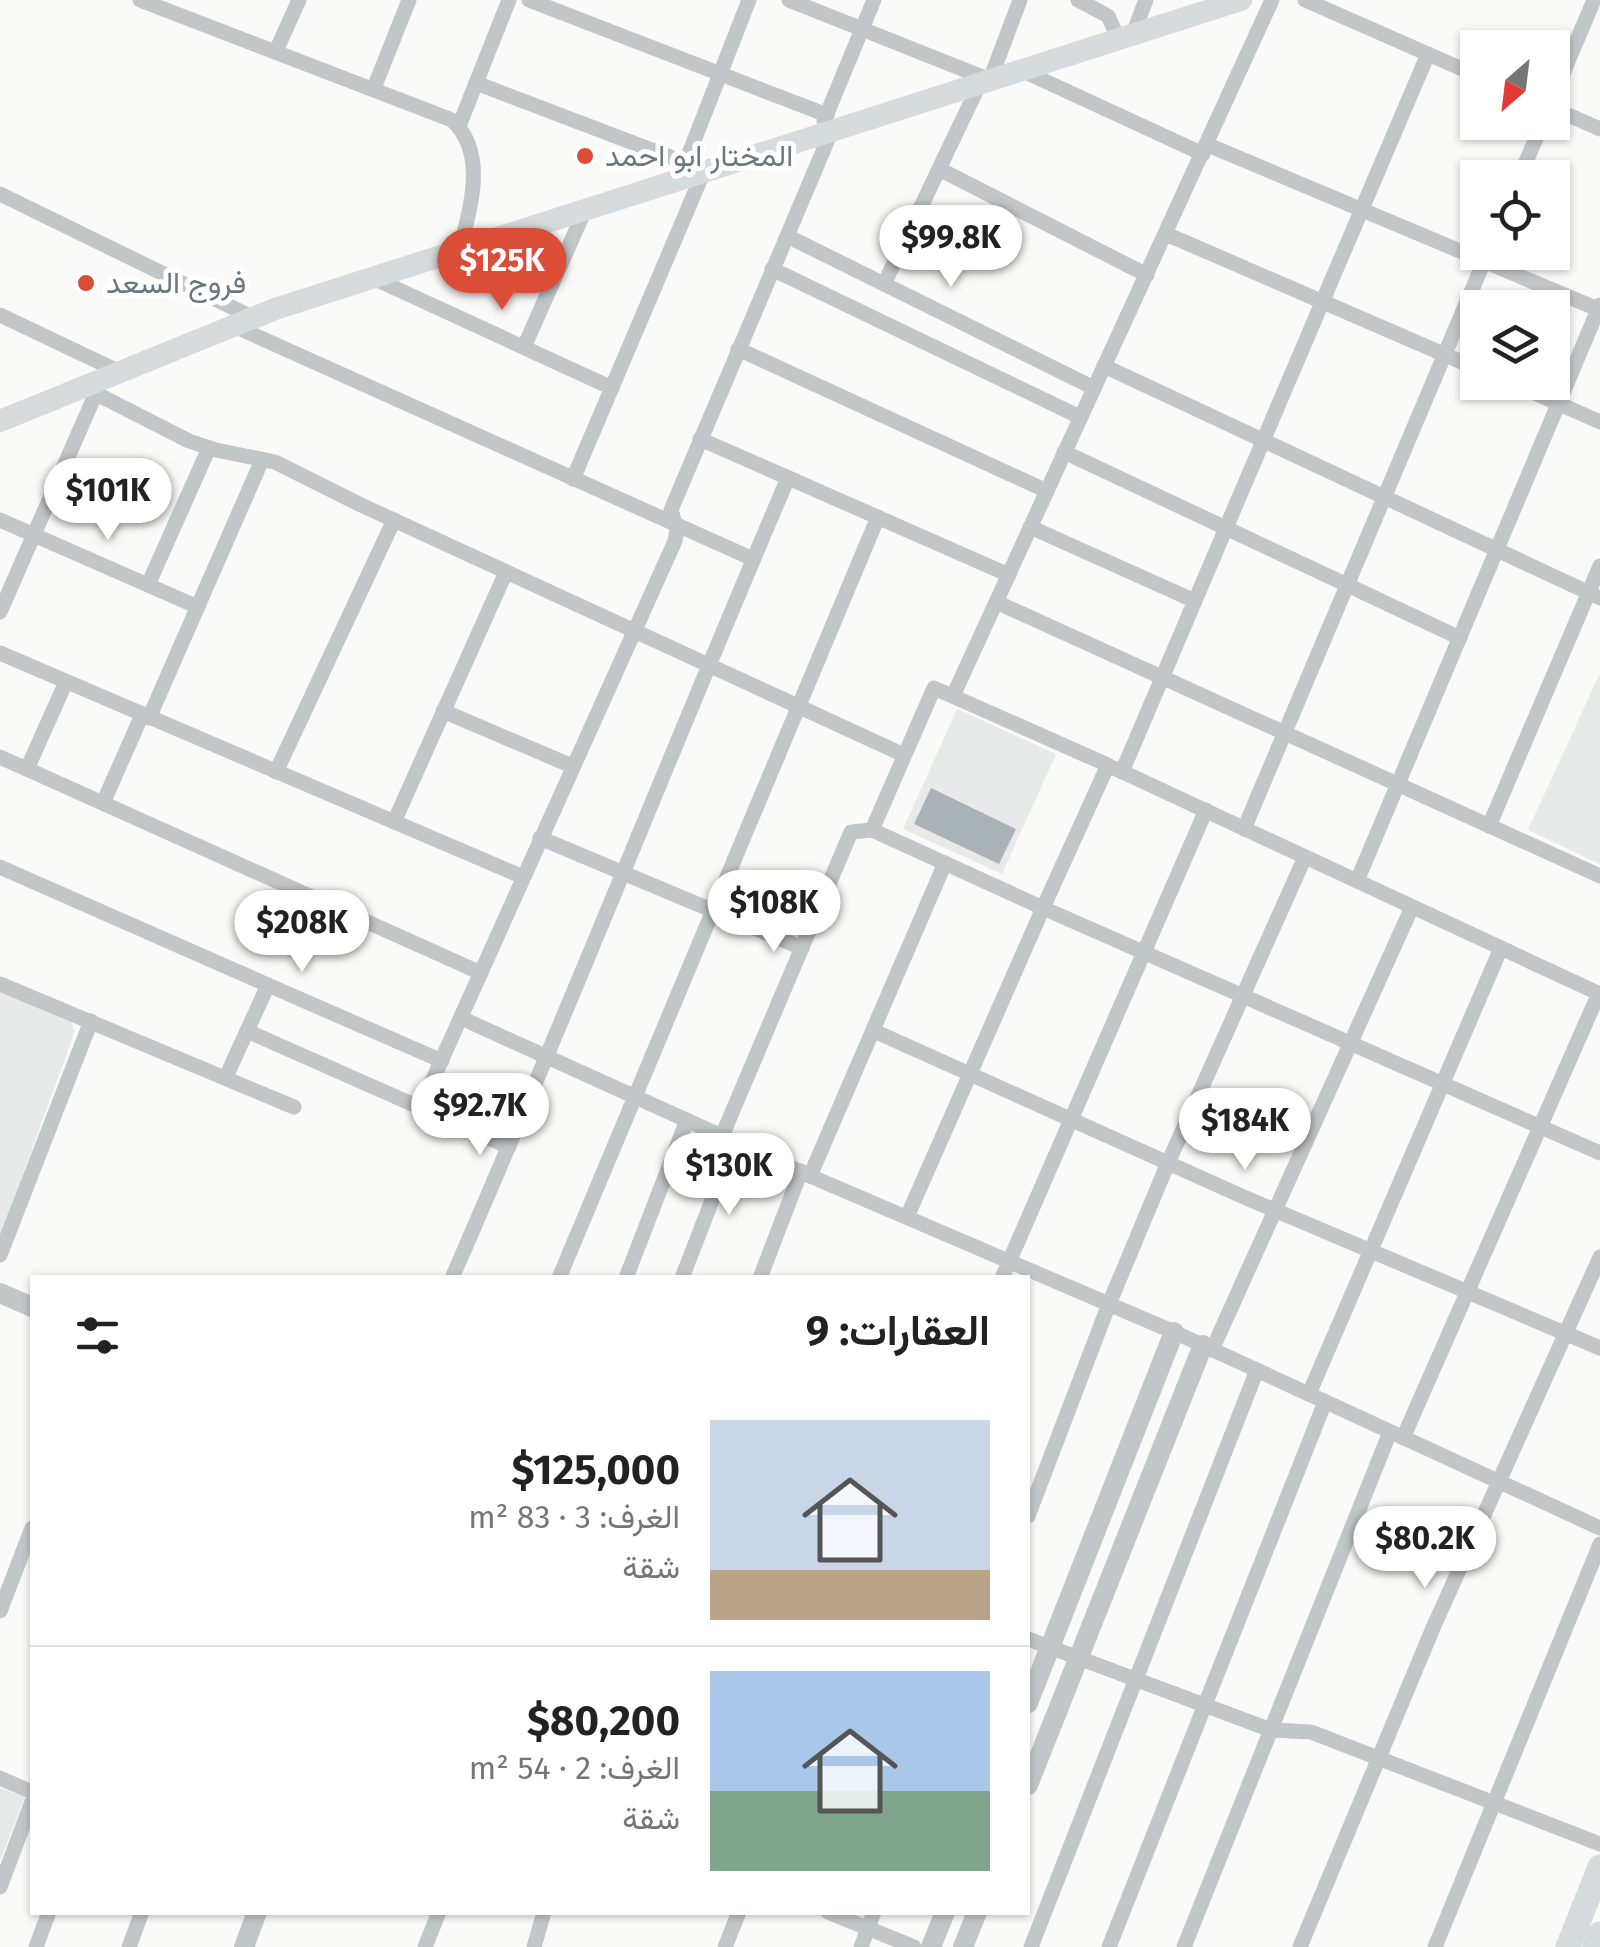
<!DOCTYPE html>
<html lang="ar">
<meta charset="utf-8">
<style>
body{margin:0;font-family:"Fira Sans",Vazirmatn,sans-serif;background:#f2f2f2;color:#222;direction:rtl;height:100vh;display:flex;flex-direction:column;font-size:38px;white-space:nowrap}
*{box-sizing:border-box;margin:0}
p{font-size:32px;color:#767676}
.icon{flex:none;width:55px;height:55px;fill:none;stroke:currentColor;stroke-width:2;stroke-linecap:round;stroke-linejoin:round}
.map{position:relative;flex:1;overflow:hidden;direction:ltr}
.drawer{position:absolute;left:30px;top:1275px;width:1000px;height:640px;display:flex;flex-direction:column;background:#fff;border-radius:0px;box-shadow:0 2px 8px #0004;direction:rtl}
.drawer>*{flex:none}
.needle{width:65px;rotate:208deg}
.controls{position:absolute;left:1460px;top:30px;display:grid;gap:20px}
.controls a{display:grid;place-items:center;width:110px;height:110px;border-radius:0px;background:#fff;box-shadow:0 2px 8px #0004;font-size:50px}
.price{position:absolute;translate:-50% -85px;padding:0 22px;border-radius:35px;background:#fff;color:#222;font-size:32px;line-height:65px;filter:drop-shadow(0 2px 5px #0008)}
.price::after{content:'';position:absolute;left:50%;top:60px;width:30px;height:22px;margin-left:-15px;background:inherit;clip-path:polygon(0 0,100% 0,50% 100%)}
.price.on{background:#db4d37;color:#fff}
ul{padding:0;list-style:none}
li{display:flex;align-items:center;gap:30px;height:250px;padding:0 40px}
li+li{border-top:2px solid #e0e0e0}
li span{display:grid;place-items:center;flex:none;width:280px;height:200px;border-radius:0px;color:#555}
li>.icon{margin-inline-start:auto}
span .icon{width:120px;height:120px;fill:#fffc;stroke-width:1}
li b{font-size:42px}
h2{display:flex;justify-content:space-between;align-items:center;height:120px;padding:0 40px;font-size:42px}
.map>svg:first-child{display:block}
.built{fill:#e8eae9}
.building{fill:#a8b2b7}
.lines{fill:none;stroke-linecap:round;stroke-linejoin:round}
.minor{stroke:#c1c6c9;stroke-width:15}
.tertiary{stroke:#c1c6c9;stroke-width:20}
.secondary{stroke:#d6dcde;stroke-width:22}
.trunk{stroke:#d6dcde;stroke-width:25}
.poi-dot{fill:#db4d37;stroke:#fff;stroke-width:4}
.labels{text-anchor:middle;stroke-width:10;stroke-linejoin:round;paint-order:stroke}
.poi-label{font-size:30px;fill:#667881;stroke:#fff;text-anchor:start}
</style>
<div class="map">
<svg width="1600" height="1947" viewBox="0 0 1600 1947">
<rect width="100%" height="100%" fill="#fafaf8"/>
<g class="built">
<path d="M 1600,673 L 1600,864 L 1528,830 Z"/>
<path d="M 957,709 L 1056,754 L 1002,874 L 903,829 Z"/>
<path d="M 0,989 L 70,1018 L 75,1031 L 0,1237 Z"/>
<path d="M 0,1788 L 25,1797 L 0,1861 Z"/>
</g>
<path class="building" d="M 931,788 L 1016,829 L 999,864 L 914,824 Z"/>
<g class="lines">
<g class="minor">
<path d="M 140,0 L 452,120 C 488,154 470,208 460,249"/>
<path d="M 529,0 L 827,115"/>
<path d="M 789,0 L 990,80 L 1020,0"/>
<path d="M 1078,0 L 1108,16 L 1119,40"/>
<path d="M 1305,0 L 1478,76"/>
<path d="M 1132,36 L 1146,0"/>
<path d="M 276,51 L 299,0"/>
<path d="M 1021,70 L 1203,154"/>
<path d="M 476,83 L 686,163"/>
<path d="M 374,88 L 409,0"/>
<path d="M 1552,99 L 1594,0"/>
<path d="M 1552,108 L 1600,129"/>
<path d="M 824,121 L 874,0"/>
<path d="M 459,126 L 509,0"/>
<path d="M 1208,145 L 1600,310"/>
<path d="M 683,169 L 749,0"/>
<path d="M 939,169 L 1147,275"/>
<path d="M 1519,178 L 1543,122"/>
<path d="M 0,194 L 254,318"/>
<path d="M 1166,234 L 1478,369"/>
<path d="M 787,236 L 1094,388"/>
<path d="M 772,269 L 1080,417"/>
<path d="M 373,278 L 612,388"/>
<path d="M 885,282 L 980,83"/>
<path d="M 0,315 L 120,372"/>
<path d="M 234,326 L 753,559"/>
<path d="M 524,347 L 585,210"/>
<path d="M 738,349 L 1047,491"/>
<path d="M 1104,366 L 1600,598"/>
<path d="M 1510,382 L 1600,422"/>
<path d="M 83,387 L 189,441 L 216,450 L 275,462 L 361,505 L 904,755"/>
<path d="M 700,439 L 1009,575"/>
<path d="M 1064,452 L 1460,638"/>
<path d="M 573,479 L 704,171"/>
<path d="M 0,520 L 198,607"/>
<path d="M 1030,527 L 1195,601"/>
<path d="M 148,585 L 209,448"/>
<path d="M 996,602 L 1600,876"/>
<path d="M 0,612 L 96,393"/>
<path d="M 0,653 L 523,877"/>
<path d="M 934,688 L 1108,765 L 1043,908 L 872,830 Z"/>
<path d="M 953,696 L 1272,0"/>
<path d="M 443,711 L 572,766"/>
<path d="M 149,718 L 262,460"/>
<path d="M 0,757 L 481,973"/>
<path d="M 1114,768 L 1600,994"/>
<path d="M 27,769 L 66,682"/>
<path d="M 276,772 L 394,520"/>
<path d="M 1122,772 L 1428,54"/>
<path d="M 103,803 L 142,715"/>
<path d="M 394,822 L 506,572"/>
<path d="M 1489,826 L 1600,566"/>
<path d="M 1244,829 L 1488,252"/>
<path d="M 540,838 L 802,948"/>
<path d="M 0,867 L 268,985"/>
<path d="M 1357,881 L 1600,305"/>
<path d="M 0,984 L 294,1107"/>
<path d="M 461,1018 L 810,1176 L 1174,1332 L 1600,1528"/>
<path d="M 247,1031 L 509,1147"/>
<path d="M 874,1031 L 1246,1198 L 1600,1348"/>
<path d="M 226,1077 L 268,985 L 442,1061"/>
<path d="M 420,1108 L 675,541 L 677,530 L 671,510 L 832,130"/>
<path d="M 722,1136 L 851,832 L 872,830"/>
<path d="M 810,1176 L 945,863"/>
<path d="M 907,1217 L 1043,908 L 1600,1153"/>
<path d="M 0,1255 L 91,1021"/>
<path d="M 452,1278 C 568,1013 674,744 788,478"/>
<path d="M 559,1278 L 878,517"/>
<path d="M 626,1278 L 687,1120"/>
<path d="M 682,1278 L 735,1141"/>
<path d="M 760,1278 L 801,1171"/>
<path d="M 1002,1278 L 1206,810"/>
<path d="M 1212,1350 L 1412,907"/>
<path d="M 1309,1394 L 1501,948"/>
<path d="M 1403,1438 L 1599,993"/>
<path d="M 1028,1516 L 1109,1304 L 1168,1163 L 1305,857"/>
<path d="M 0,1611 L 32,1528"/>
<path d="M 1028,1639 L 1271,1730 L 1311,1732 L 1600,1844"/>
<path d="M 0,1778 L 32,1792"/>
<path d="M 0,1887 L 32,1802"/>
<path d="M 828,1912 L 914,1947"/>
<path d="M 36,1947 L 49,1912"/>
<path d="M 129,1947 L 142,1912"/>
<path d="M 425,1947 L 439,1912"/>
<path d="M 534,1947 L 544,1912"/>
<path d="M 725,1947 L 739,1912"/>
<path d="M 861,1947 L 874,1912"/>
<path d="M 1031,1947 L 1257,1370"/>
<path d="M 1109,1947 L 1325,1402"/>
<path d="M 1184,1947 L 1390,1432"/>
<path d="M 1300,1947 L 1433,1628 L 1600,1257"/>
<path d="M 1435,1947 L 1600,1544"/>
</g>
<g class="tertiary">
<path d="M 0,1293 L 32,1307"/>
<path d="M 1028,1703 L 1174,1332"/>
<path d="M 1028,1785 L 1203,1345"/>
<path d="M 244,1947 L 257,1912"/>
<path d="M 931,1947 L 945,1912"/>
<path d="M 963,1947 L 977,1912"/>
</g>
<path class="secondary" d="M 0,421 L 275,309 L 1241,0"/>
<g class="trunk">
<path d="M 1568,1947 L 1600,1867"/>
<path d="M 1595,1947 L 1600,1934"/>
</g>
</g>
<g class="poi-dot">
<circle cx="585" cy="156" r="10"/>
<circle cx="86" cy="283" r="10"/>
</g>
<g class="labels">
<g class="poi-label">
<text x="605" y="166">المختار ابو احمد</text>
<text x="106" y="293">فروج السعد</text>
</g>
</g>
</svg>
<div class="controls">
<a><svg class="needle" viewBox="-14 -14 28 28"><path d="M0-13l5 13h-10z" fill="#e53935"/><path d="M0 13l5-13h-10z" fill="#767676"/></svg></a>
<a><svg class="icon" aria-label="locate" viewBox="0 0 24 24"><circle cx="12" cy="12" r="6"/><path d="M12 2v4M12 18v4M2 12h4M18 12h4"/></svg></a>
<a><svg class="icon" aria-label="layers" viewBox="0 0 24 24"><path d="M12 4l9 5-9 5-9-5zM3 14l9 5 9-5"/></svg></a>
</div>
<b class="price" style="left:951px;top:290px">$99.8K</b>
<b class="price on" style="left:502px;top:313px">$125K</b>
<b class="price" style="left:108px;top:543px">$101K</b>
<b class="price" style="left:774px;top:955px">$108K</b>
<b class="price" style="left:302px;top:975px">$208K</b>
<b class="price" style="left:480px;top:1158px">$92.7K</b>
<b class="price" style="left:1245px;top:1173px">$184K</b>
<b class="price" style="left:729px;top:1218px">$130K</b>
<b class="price" style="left:1425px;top:1591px">$80.2K</b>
<section class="drawer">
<h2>العقارات: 9<svg class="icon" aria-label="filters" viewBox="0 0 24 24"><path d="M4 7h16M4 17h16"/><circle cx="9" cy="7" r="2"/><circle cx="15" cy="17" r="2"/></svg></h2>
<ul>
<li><span style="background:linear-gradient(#c9d6e8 75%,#b9a48a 0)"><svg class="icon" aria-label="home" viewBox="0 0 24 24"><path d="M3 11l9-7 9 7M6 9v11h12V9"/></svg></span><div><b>$125,000</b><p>الغرف: 3 · 83 m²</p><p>شقة</p></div></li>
<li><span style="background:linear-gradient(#a9c7e8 60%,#7fa58c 0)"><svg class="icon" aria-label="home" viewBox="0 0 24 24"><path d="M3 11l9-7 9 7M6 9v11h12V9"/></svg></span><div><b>$80,200</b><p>الغرف: 2 · 54 m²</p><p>شقة</p></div></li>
</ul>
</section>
</div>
